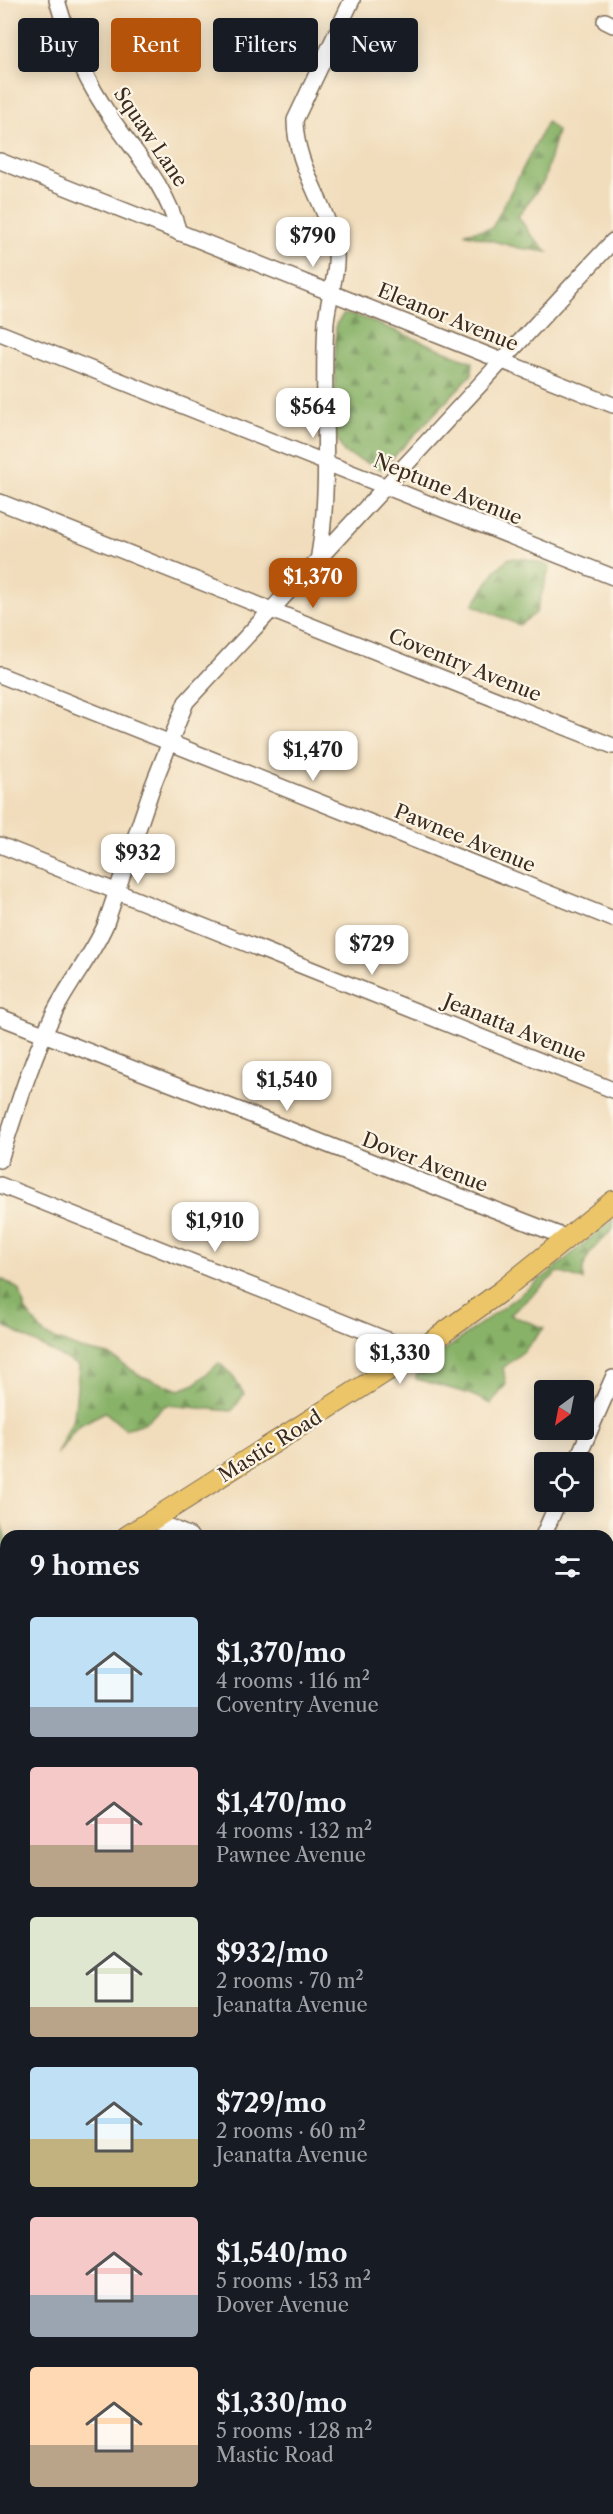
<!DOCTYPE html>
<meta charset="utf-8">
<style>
body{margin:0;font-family:"Libre Caslon Text",serif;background:#242831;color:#f1f3f6;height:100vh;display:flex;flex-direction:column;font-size:22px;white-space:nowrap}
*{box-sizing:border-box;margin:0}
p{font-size:20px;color:#9ea1a6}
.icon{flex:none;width:33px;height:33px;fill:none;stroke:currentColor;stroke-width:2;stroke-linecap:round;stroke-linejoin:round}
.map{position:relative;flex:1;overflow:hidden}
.sheet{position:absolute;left:0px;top:1530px;width:614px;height:984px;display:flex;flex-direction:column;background:#171b24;border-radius:18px 18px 0 0;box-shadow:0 3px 15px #0003}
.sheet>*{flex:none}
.guide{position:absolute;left:18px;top:18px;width:578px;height:54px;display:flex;gap:12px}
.needle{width:39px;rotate:212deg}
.fabs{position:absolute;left:534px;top:1380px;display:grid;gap:12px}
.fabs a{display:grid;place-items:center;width:60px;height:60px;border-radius:6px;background:#171b24;box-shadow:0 3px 15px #0003;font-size:30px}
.price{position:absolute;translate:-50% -51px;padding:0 14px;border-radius:12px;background:#fff;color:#222;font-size:20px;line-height:39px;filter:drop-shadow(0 2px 3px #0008)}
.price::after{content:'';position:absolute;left:50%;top:36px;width:18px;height:14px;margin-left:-9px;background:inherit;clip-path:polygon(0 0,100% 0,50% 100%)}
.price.selected{background:#b45309;color:#fff}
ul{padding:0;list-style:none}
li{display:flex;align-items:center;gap:18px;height:150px;padding:0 30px}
li span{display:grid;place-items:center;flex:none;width:168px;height:120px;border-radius:6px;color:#555}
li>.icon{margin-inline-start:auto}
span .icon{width:72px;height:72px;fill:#fffc;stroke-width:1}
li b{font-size:26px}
h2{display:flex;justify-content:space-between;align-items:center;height:72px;padding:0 30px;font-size:26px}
.pill{padding:0 21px;border-radius:6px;background:#171b24;box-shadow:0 3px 15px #0003;font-size:21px;line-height:54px}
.pill.selected{background:#b45309;color:#fff}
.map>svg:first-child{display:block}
.forest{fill:url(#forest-firs);stroke:#626e43;stroke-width:1.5}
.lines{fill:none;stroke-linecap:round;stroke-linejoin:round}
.stream{stroke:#4ca5c9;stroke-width:4}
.minor-casing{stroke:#7b6955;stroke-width:18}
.major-casing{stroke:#7b6955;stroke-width:22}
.minor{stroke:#fff;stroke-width:15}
.major{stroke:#ecc569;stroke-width:20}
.labels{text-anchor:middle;stroke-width:4.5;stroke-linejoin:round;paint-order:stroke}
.street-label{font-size:20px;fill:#3b2a1e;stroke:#fcf5e5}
</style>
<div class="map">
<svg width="613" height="2514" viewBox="0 0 613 2514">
<defs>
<pattern id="forest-firs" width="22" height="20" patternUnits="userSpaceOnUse" patternTransform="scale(1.5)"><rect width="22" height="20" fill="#88b268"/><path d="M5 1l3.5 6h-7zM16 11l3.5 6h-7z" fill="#709155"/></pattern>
</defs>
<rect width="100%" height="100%" fill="#fcf5e5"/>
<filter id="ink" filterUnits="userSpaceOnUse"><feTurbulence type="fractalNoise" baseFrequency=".0167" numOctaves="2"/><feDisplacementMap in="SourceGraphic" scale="12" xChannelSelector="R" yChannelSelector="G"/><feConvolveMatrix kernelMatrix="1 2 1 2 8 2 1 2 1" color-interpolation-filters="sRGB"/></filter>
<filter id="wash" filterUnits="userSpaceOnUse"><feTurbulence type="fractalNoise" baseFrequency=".008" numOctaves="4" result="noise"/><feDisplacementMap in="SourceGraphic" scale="24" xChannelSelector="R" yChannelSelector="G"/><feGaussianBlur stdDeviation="1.35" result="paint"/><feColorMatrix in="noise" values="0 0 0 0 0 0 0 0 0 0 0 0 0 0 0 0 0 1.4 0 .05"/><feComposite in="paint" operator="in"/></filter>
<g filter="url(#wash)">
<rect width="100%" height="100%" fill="#f1ddbc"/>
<g class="forest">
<path d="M 547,122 L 557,131 L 544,181 L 518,216 L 530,234 L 548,252 L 519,248 L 464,233 L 492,228 Z"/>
<path d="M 344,314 L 361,317 L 473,362 L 472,374 L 382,469 L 344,453 L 334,432 L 336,324 Z"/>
<path d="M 509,558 L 527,559 L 550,566 L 536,613 L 519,625 L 473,605 L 495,571 Z"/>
<path d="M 613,1219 L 613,1229 C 598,1244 580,1257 583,1280 L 558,1272 L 510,1315 L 544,1328 L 524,1351 L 503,1368 L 506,1384 L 491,1404 L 470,1394 L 416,1379 L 417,1371 L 549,1273 Z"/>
<path d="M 0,1278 L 20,1290 L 25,1310 L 45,1335 L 80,1349 L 109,1355 L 141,1376 L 179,1390 L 195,1384 L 219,1363 L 232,1375 L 244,1394 L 232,1411 L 166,1405 L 144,1423 L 125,1429 L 105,1412 L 78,1426 L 56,1455 L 74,1418 L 79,1366 L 0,1324 Z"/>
<path d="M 0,1520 L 6,1539 L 4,1601 L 0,1596 Z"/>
<path d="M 613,1732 L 613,1903 L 608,1901 L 608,1733 Z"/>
</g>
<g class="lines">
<path class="stream" d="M 0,1588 L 6,1596"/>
</g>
</g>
<g filter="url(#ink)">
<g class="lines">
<defs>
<g id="minor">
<path d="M 57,0 C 67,35 81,71 101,102 C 129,149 164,178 179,233"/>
<path d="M 605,21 L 613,25"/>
<path d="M 0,161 L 613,405"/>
<path d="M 0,333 L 613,577"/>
<path d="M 0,502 L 613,746"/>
<path d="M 319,555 C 332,478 321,400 326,322 C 328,298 340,269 335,245 C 325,201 295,165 295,120 L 352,0"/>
<path d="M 0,675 L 613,919"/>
<path d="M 0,845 L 613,1090"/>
<path d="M 0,1017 L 567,1238"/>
<path d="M 0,1160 C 16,1111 31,1060 54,1013 C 69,983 91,957 105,926 L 153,785 L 186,702 L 613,241"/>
<path d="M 0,1185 L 417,1352"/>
<path d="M 576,1462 L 613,1378"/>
<path d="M 153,1520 L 190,1536"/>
<path d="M 543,1536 L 558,1502"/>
<path d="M 608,1718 L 613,1720"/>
<path d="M 0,1767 L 6,1770"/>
<path d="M 0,1912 L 6,1915"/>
<path d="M 608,2034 L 613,2036"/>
<path d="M 0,2062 L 6,2065"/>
<path d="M 608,2178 L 613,2181"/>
<path d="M 0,2207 L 6,2210"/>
<path d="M 608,2327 L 613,2330"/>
<path d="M 0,2350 L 6,2353"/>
<path d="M 608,2379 L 613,2367"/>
<path d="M 608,2471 L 613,2474"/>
<path d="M 0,2496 L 6,2498"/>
<path d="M 28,2508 L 42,2514"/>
<path d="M 359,2508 L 373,2514"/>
<path d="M 115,2514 L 117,2508"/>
<path d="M 549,2514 L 552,2508"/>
</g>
<g id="major">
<path d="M 127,1536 L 417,1352 L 500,1292 L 613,1201"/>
<path d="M 0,1626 L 6,1621"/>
</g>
</defs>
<use href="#minor" class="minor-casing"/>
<use href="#major" class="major-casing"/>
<use href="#minor" class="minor"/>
<use href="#major" class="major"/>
</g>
</g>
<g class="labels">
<g class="street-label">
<text transform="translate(151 137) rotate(56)" y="7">Squaw Lane</text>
<text transform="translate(448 317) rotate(22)" y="7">Eleanor Avenue</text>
<text transform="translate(448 489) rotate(22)" y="7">Neptune Avenue</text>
<text transform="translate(465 665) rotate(22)" y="7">Coventry Avenue</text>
<text transform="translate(465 838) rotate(22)" y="7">Pawnee Avenue</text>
<text transform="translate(515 1028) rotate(22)" y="7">Jeanatta Avenue</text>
<text transform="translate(425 1162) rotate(21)" y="7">Dover Avenue</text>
<text transform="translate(270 1446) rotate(-32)" y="7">Mastic Road</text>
</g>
</g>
</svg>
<div class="fabs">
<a><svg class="needle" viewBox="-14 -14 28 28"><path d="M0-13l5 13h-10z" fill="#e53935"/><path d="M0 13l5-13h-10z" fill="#9ea1a6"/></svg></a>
<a><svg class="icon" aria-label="locate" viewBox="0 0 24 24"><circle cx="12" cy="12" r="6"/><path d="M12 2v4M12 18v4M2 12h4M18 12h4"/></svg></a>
</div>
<b class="price" style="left:313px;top:268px">$790</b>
<b class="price" style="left:313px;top:439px">$564</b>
<b class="price selected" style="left:313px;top:609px">$1,370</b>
<b class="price" style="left:313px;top:782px">$1,470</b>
<b class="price" style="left:138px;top:885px">$932</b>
<b class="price" style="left:372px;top:976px">$729</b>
<b class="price" style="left:287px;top:1112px">$1,540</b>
<b class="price" style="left:215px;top:1253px">$1,910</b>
<b class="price" style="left:400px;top:1385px">$1,330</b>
<div class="guide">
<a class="pill">Buy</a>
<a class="pill selected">Rent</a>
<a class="pill">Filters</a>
<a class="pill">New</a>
</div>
<section class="sheet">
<h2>9 homes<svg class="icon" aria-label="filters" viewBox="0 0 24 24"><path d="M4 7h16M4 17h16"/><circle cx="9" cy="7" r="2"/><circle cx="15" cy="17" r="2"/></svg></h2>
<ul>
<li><span style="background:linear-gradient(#bfe0f5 75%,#9aa5b1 0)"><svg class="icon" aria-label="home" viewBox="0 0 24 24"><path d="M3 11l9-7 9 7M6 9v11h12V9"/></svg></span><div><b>$1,370/mo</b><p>4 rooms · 116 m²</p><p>Coventry Avenue</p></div></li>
<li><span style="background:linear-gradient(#f6c9c9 65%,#b9a48a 0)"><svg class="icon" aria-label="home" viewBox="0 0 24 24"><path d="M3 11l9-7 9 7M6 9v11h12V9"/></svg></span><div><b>$1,470/mo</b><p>4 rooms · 132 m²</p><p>Pawnee Avenue</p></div></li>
<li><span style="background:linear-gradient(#dfe7d0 75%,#b9a48a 0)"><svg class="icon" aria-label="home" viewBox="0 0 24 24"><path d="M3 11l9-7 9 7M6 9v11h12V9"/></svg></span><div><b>$932/mo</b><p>2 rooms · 70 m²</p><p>Jeanatta Avenue</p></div></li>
<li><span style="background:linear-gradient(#bfe0f5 60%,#c2b280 0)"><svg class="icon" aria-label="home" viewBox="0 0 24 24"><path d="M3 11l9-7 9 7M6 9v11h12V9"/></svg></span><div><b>$729/mo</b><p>2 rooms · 60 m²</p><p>Jeanatta Avenue</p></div></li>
<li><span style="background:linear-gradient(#f6c9c9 65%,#9aa5b1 0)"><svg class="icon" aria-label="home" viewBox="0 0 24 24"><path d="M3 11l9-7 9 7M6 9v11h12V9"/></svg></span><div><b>$1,540/mo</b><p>5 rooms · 153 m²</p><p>Dover Avenue</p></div></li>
<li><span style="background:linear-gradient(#ffd9b3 65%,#b9a48a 0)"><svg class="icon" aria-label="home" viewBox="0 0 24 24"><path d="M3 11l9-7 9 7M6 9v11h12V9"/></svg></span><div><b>$1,330/mo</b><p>5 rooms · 128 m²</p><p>Mastic Road</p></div></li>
</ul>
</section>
</div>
